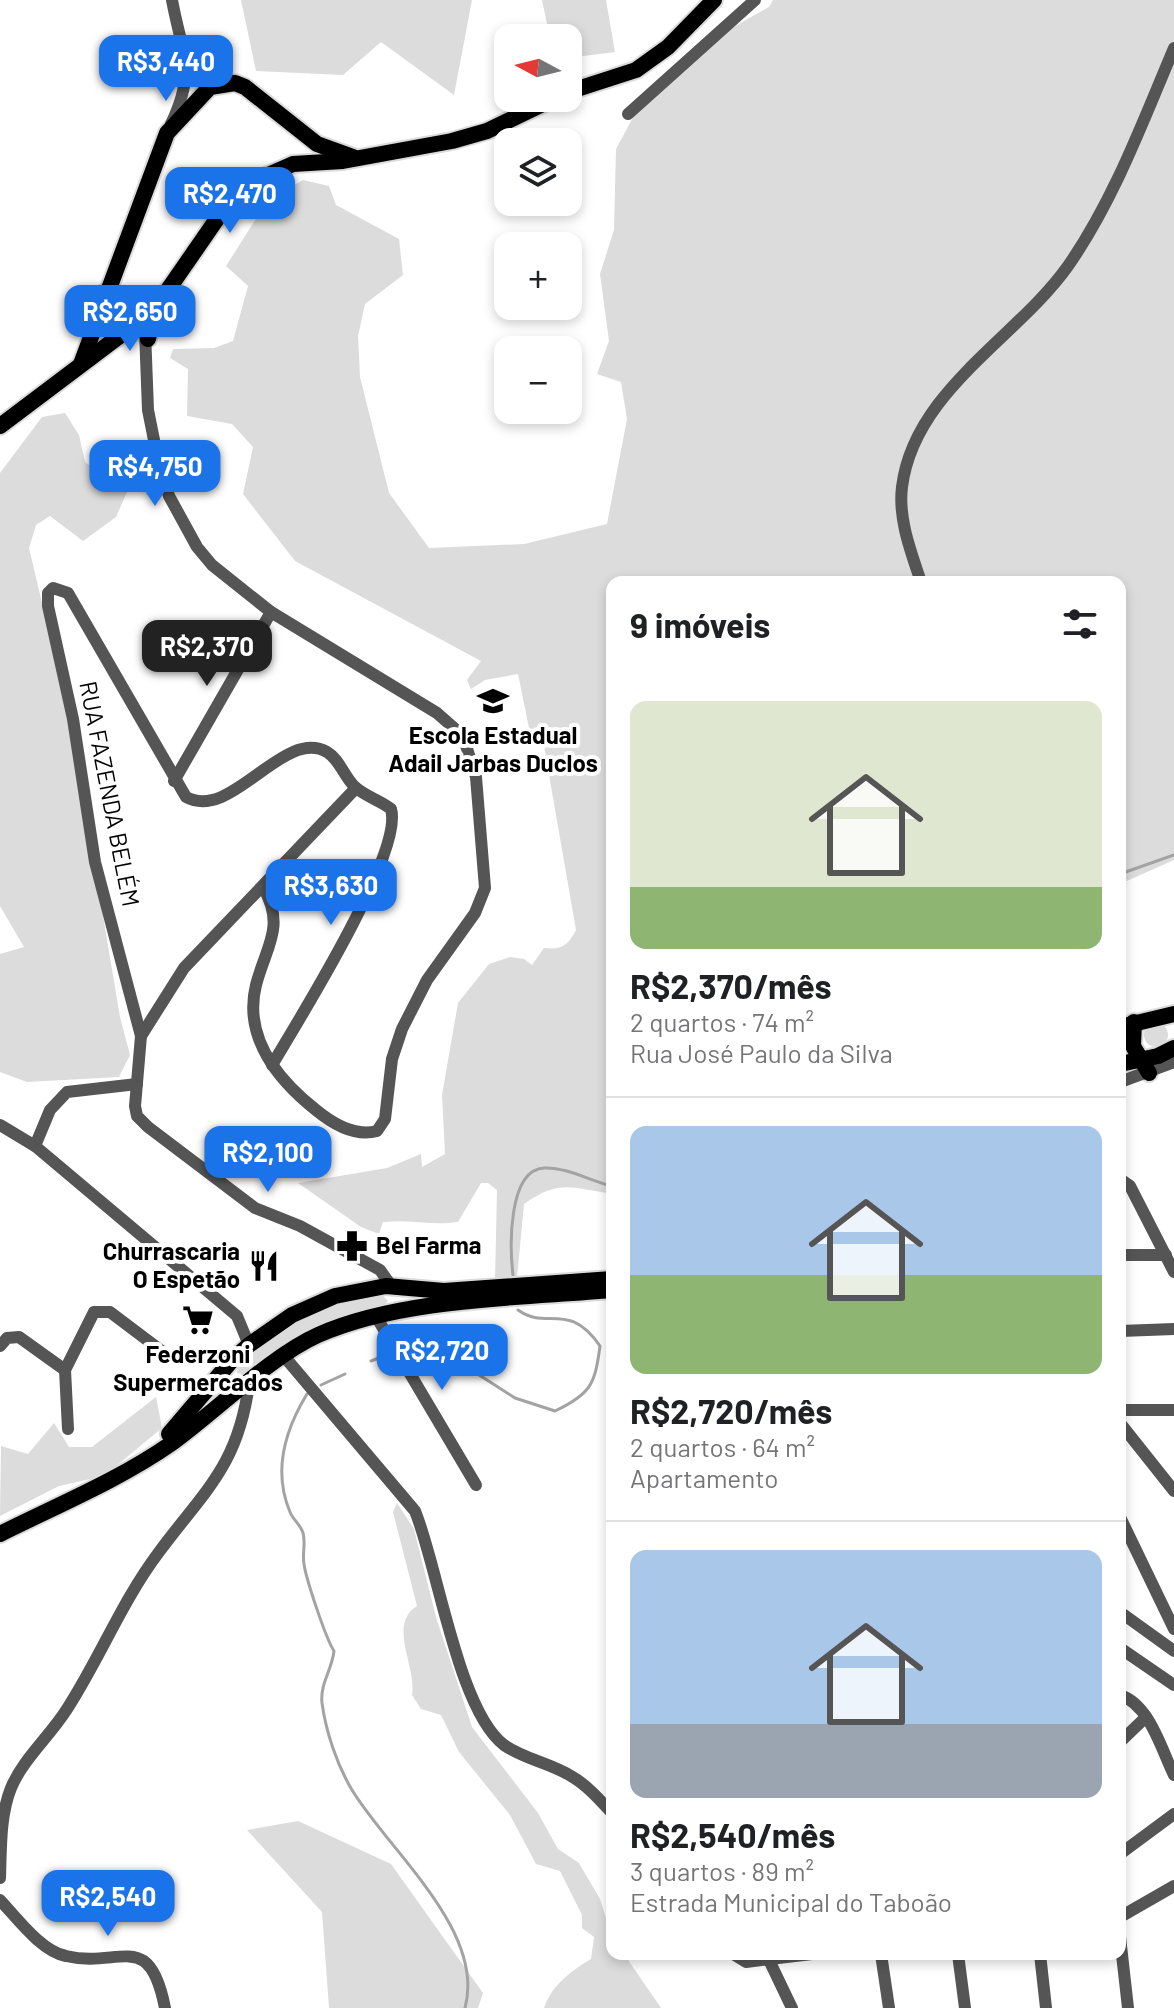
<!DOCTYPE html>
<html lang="pt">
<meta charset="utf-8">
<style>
body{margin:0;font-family:Barlow,sans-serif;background:#f2f2f2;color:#202124;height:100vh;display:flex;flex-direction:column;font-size:30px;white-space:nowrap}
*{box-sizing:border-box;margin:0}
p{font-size:26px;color:#757577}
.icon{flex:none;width:44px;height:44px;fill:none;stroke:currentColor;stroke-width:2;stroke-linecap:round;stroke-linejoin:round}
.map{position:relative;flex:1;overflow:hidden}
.drawer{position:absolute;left:606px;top:576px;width:520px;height:1384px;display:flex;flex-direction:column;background:#fff;border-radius:16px;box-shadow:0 4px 12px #0003}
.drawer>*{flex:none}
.needle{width:52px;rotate:277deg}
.tools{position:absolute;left:494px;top:24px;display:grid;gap:16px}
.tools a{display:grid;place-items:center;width:88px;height:88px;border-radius:16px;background:#fff;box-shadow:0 4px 12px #0003;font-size:40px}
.price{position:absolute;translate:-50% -68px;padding:0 18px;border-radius:16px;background:#1a73e8;color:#fff;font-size:26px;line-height:52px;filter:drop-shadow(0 2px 4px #0008)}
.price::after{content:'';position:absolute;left:50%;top:48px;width:24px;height:18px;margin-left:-12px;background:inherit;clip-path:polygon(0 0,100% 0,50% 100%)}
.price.active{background:#222;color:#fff}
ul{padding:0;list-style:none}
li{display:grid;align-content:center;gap:16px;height:424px;padding:0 24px}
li+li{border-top:2px solid #e0e0e0}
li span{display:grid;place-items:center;height:248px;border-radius:16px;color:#555}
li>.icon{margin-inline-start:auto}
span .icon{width:144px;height:144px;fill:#fffc;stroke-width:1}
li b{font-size:34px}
h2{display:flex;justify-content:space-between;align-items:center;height:96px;padding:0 24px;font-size:34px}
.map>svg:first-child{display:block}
.green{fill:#dcdcdc}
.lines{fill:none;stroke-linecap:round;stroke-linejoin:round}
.stream{stroke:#a3a3a3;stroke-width:3}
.major-casing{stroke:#dbdbdb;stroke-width:20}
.minor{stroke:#555;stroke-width:12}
.major{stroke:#000;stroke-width:16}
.labels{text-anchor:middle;stroke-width:8;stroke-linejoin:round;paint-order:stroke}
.poi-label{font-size:24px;font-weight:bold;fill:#000;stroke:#fff}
.street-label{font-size:24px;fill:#000;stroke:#fff}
</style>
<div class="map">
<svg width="1174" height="2008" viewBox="0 0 1174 2008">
<rect width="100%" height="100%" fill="#fff"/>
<g class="green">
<path d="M 241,0 L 472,0 L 454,95 L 381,42 L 343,75 L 256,71 Z"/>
<path d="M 542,0 L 606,0 L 615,52 L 568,58 L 568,38 L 550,38 Z"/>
<path d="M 773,0 L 1174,0 L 1174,860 L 1120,884 L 1120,582 L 612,582 L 612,1194 C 571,1188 560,1179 524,1204 L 517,1278 L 495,1281 L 497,1190 L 488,1183 L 481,1183 L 458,1222 C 432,1226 409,1219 383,1222 L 379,1234 L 361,1227 L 298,1183 L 387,1168 L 421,1154 L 422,1167 L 445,1154 L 442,1095 L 458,1003 L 489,964 L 510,957 L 524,959 L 532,965 L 544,948 C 561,950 568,946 576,930 L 544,746 L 520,739 L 523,731 L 530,733 L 518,674 L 485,680 L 471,689 L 467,680 L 481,661 L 295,561 L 243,494 L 253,447 L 232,424 L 187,416 L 188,369 L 170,358 L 173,349 L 214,348 L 233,341 L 248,286 L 226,266 L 268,200 L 303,180 L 329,186 L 336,205 L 399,239 L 403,275 L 365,304 L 358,336 L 360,377 L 389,493 L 429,548 L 524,544 L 607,524 L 627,419 L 621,382 L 597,374 L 609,341 L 600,274 L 614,230 L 616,149 L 637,110 L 721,34 L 769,7 Z"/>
<path d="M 65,413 L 79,435 L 85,462 L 127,492 L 116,517 L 83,541 L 50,516 L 36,525 L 29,548 L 71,725 L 120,1017 L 130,1055 L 119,1077 L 27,1082 L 0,1072 L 0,954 L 24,947 L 0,906 L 0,473 L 42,417 Z"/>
<circle cx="1156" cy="1035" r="12"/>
<path d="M 380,1293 L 388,1301 L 380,1311 C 326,1319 288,1338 247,1375 L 237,1373 L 238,1365 C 275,1324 327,1303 380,1293 Z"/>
<path d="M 156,1397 L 162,1428 L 104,1476 L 59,1486 L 0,1516 L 1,1446 L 28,1454 L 54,1423 L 69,1447 L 92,1447 Z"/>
<path d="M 397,1503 L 414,1529 L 436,1617 L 472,1727 L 538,1813 L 558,1849 L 579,1863 L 600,1899 L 612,1937 L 612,1954 L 624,1954 L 661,2008 L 544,2008 C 552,1985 571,1971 591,1959 L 594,1937 L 582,1928 L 582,1915 L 560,1871 L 536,1864 L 510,1815 L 459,1752 L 441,1715 L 421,1709 L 412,1695 C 417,1666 387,1625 417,1606 L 393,1512 Z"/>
<path d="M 298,1821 L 391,1864 L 483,1993 L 478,2008 L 329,2008 L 322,1912 L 247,1830 Z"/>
</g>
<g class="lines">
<g class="stream">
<path d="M 1120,874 L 1174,855"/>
<path d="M 513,1275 C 510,1250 507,1170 544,1168 C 567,1167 590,1181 612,1186"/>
<path d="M 405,1348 L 451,1357 L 515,1398 L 555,1411 C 591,1394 595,1384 600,1346 C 568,1300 547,1331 518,1310"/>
<path d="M 371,1361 L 389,1354"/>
<path d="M 321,1385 L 345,1374"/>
<path d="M 307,1394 C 285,1430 273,1472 290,1512 C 293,1520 301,1525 303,1533 C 306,1543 302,1554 304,1564 C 306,1579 326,1639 334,1651 C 332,1670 320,1683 322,1703 C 326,1732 337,1765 352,1790 C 389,1851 486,1931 465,2008"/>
</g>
<defs>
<g id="major">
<path d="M 568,92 L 636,70 L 668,47 L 714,0"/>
<path d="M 105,292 L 117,318 L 131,327"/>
<path d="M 148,339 L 154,310"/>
<path d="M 81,364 L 167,133 L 210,87 L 235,83 L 245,87 L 317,144 L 353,157"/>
<path d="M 0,426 L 154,310 L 219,216 L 252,182 L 293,164 L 343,161 L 452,141 L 487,131 L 555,98"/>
<path d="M 1134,1022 L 1133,1046 L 1149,1073"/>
<path d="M 1120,1027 L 1174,1014"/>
<path d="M 1120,1064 L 1158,1056 L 1174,1048"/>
<path d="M 169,1434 L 232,1360 L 249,1345 L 292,1315 L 335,1296 L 386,1286 L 444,1291 L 612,1279"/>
<path d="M 0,1534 C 58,1505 119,1480 172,1443 C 216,1411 271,1356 318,1335 C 401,1298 521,1298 612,1290"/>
</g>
</defs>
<use href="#major" class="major-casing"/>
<g class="minor">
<path d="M 188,66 L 209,70 L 235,83"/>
<path d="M 628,114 L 755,0"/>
<path d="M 171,124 C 197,69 182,55 172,0"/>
<path d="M 145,331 L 148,410 L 157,455 L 169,496 L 197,547 L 212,565 L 271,612 L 437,713 L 463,736 L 476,777 L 485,888 L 475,913 L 427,980 L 402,1029 L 392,1059 L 385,1119 L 377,1131 C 355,1137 333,1124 316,1110 C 278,1080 243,1037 256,985 C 266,946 286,927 263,887"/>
<path d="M 921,582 C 911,552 898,519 902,487 C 914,391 1016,339 1068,266 C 1114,200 1143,121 1174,48"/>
<path d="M 174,781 L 271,612"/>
<path d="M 356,788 L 184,968 L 141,1036 L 135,1106 L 137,1116 L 148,1127 L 255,1208 L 300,1226 L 380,1270 L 392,1287"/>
<path d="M 141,1036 L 95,862 L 73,719 L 48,606 L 48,593 L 53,588 L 68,593 L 186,797 C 232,822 283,727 327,752 C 339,759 344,776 354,786 C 364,796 380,800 391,809 C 404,852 298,1021 272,1065"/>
<path d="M 1120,1082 L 1174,1062"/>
<path d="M 0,1125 L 35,1146 L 237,1316 L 249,1345"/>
<path d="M 35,1146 L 50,1110 L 67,1092 L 137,1084"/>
<path d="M 1120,1179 L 1130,1186 L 1174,1272"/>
<path d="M 1120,1255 L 1166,1255"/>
<path d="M 377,1318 L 476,1485"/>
<path d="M 1120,1331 L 1174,1329"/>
<path d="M 0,1346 L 7,1338 L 19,1337 L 65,1370"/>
<path d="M 283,1355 L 415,1511 C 438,1567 458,1710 504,1745 C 524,1759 550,1763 571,1776 C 587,1785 600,1800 612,1813"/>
<path d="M 1120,1410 L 1174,1410"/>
<path d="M 1120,1423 L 1174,1491"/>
<path d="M 68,1429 L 65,1370 L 94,1312 L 110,1312 L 167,1355"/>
<path d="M 1120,1517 L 1174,1629"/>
<path d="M 1120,1612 L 1174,1651"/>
<path d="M 1120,1648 L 1174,1685"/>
<path d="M 1120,1695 C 1150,1705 1161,1749 1174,1775"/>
<path d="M 1120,1742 L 1146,1717"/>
<path d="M 1120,1854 L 1174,1814"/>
<path d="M 0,1878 C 1,1849 0,1815 11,1788 C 23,1759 50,1736 67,1709 C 100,1658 122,1601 159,1552 C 205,1490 238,1466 249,1384"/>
<path d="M 0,1900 C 17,1918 41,1951 66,1956 C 120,1969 149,1927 165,2008"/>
<path d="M 1120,1917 L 1174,1886"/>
<path d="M 1120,1937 L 1128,2008"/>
<path d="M 733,1954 L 746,1962 L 812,1954"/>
<path d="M 881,1954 L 889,2008"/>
<path d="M 958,1954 L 965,2008"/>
<path d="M 1040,1954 L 1046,2008"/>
<path d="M 769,1960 L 792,2008"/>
</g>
<use href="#major" class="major"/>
</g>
<defs>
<symbol id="school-bare" viewBox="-9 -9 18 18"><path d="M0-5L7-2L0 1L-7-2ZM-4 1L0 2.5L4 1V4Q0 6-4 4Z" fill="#000" stroke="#fff" stroke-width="2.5" paint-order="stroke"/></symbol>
<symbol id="pharmacy-bare" viewBox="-9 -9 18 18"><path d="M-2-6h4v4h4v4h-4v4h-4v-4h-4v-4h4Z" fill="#000" stroke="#fff" stroke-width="2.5" paint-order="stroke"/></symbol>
<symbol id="restaurant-bare" viewBox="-9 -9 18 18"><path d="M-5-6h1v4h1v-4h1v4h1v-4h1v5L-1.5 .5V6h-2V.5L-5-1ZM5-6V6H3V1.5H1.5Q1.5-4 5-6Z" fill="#000" stroke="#fff" stroke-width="2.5" paint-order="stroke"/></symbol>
<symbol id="supermarket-bare" viewBox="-9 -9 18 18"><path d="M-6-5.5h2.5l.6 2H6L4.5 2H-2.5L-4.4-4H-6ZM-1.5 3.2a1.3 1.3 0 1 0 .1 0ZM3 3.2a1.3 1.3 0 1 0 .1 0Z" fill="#000" stroke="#fff" stroke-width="2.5" paint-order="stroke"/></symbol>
</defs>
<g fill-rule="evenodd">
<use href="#school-bare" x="471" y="679" width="44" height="44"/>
<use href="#pharmacy-bare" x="330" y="1224" width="44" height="44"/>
<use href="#restaurant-bare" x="242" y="1244" width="44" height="44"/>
<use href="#supermarket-bare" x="176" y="1298" width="44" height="44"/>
</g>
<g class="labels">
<g class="poi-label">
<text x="493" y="744">Escola Estadual<tspan x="493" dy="28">Adail Jarbas Duclos</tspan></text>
<text x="376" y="1254" text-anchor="start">Bel Farma</text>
<text x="240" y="1260" text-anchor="end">Churrascaria<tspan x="240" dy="28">O Espetão</tspan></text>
<text x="198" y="1363">Federzoni<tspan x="198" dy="28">Supermercados</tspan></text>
</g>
<g class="street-label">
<text transform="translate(109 794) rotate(79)" y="8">RUA FAZENDA BELÉM</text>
</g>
</g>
</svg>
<div class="tools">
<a><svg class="needle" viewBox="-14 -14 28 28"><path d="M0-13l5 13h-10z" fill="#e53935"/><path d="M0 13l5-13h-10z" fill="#757577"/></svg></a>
<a><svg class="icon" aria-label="layers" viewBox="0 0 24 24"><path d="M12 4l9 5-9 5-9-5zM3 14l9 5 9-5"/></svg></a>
<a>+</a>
<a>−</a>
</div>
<b class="price" style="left:166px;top:103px">R$3,440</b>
<b class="price" style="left:230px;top:235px">R$2,470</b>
<b class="price" style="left:130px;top:353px">R$2,650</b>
<b class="price" style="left:155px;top:508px">R$4,750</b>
<b class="price active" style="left:207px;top:688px">R$2,370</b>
<b class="price" style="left:331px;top:927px">R$3,630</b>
<b class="price" style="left:268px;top:1194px">R$2,100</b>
<b class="price" style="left:442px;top:1392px">R$2,720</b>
<b class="price" style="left:108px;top:1938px">R$2,540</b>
<section class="drawer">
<h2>9 imóveis<svg class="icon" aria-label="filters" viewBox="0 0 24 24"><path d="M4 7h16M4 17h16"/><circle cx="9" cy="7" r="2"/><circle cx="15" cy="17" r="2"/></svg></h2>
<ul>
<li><span style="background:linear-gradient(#dfe7d0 75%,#8fb573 0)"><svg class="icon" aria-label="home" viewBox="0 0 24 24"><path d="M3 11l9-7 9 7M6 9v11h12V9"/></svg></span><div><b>R$2,370/mês</b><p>2 quartos · 74 m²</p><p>Rua José Paulo da Silva</p></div></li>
<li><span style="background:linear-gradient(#a9c7e8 60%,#8fb573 0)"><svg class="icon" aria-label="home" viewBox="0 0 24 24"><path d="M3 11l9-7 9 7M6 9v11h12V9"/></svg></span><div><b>R$2,720/mês</b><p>2 quartos · 64 m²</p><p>Apartamento</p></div></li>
<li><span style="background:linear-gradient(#a9c7e8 70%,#9aa5b1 0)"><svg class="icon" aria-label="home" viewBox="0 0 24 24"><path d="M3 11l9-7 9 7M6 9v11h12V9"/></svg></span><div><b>R$2,540/mês</b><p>3 quartos · 89 m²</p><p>Estrada Municipal do Taboão</p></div></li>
</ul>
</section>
</div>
